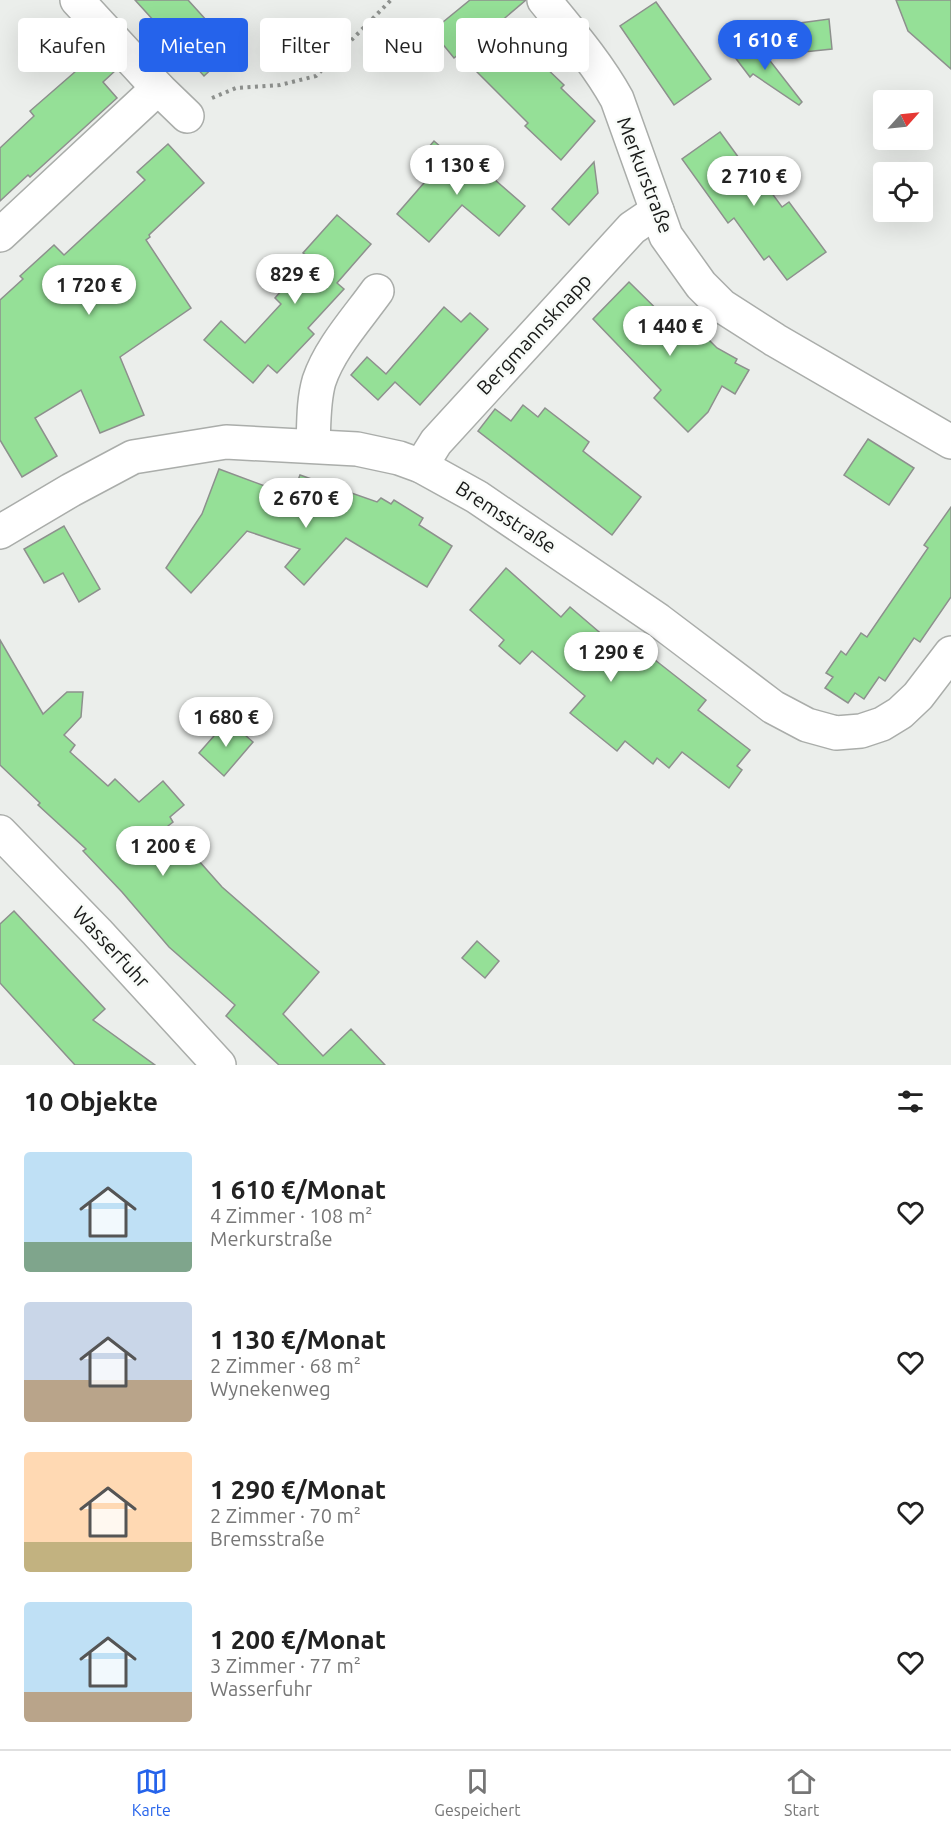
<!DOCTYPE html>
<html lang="de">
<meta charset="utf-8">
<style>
body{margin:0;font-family:Ubuntu,sans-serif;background:#f6f6f6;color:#222;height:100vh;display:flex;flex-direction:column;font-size:22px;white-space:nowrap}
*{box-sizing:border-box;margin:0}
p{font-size:20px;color:#767676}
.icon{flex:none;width:33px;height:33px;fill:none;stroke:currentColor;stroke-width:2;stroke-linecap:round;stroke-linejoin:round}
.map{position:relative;height:1065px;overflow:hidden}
.panel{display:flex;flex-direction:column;background:#fff;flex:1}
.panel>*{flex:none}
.top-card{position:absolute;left:18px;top:18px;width:600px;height:54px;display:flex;gap:12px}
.needle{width:39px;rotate:63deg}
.controls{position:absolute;left:873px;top:90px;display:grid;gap:12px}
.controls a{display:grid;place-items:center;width:60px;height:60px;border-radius:6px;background:#fff;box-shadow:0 6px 24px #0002;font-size:30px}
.price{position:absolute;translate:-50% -51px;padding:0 14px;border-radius:21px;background:#fff;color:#222;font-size:20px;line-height:39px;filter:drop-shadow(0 2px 3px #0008)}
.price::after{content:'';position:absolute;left:50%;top:36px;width:18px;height:14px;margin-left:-9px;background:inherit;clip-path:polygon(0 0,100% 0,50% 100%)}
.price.current{background:#2563eb;color:#fff}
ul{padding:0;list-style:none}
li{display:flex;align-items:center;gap:18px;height:150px;padding:0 24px}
li span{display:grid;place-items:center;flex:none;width:168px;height:120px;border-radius:6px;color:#555}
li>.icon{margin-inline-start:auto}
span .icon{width:72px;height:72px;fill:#fffc;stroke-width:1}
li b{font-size:26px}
h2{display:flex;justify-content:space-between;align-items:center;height:72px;padding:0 24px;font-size:26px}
.pill{padding:0 21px;border-radius:6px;background:#fff;box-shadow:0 6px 24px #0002;font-size:21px;line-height:54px}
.pill.current{background:#2563eb;color:#fff}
.menu{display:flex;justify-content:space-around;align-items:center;height:84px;border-top:2px solid #e0e0e0;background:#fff;font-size:16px;color:#767676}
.menu a{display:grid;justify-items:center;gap:3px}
.menu .current{color:#2563eb}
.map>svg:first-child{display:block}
.building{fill:#95e097;stroke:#8d908d;stroke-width:1.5}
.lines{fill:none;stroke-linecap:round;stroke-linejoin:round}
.minor-casing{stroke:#aaadaa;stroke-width:36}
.path{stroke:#8f928f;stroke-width:4;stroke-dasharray:3 4.5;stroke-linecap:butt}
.minor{stroke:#fff;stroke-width:33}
.labels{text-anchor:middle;stroke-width:5;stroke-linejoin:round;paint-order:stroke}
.street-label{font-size:20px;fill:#181918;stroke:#f8fbf8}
</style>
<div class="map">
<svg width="951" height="1065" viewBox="0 0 951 1065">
<rect width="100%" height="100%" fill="#ebeeeb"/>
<g class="building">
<path d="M 135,0 L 188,0 L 218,33 L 224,33 L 231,41 L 231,51 L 204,76 Z"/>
<path d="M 470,0 L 526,0 L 499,23 L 564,85 L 561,88 L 595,121 L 561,160 L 525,126 L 528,123 L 459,54 L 454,58 L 432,31 Z"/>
<path d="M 896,0 L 951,0 L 951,69 L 908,31 Z"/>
<path d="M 656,2 L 711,79 L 674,105 L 620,26 Z"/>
<path d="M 829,19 L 832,49 L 804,52 L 800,23 Z"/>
<path d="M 750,43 L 764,53 L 802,102 L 799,105 L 753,74 L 750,77 L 734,56 Z"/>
<path d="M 99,51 L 116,70 L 103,82 L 117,98 L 30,177 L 28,175 L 0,201 L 0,148 L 34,116 L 30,111 Z"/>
<path d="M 720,132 L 752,176 L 757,173 L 782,207 L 789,202 L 826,252 L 787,280 L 769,256 L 764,260 L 734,218 L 728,223 L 682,159 Z"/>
<path d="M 434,141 L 479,180 L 486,172 L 525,206 L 499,236 L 462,205 L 429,242 L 397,214 L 430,176 L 415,163 Z"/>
<path d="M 168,144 L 204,183 L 149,235 L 150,237 L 146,240 L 191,308 L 120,357 L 144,415 L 100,433 L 81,390 L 35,418 L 57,456 L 22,477 L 0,440 L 0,300 L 23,279 L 20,276 L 54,245 L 64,255 L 145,180 L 137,172 Z"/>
<path d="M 594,162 L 598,193 L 569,225 L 552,209 Z"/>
<path d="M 337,215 L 371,244 L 337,283 L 344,289 L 308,328 L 314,334 L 277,373 L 268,365 L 253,383 L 204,340 L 221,321 L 245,343 L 281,304 L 275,298 L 310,258 L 303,253 Z"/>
<path d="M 629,282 L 690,342 L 700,331 L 717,348 L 737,359 L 735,363 L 749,370 L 735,394 L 722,386 L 708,412 L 688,432 L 654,398 L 661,390 L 593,319 Z"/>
<path d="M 444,307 L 461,322 L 470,313 L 488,329 L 420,405 L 395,382 L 378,400 L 351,375 L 367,357 L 386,374 Z"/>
<path d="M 523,405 L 538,417 L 545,408 L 589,442 L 583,451 L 641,497 L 612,535 L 478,431 L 495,409 L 511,421 Z"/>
<path d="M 868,439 L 914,468 L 889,505 L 844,475 Z"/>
<path d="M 219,469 L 292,496 L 300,475 L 377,502 L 381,498 L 391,504 L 394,500 L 423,518 L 419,525 L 452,546 L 427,587 L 346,538 L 304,585 L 285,567 L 300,549 L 247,531 L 191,593 L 166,568 L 202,514 Z"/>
<path d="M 951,507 L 951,597 L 920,642 L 914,638 L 885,681 L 879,677 L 864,699 L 855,693 L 848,703 L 825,688 L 833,677 L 826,673 L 841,651 L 846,655 L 861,633 L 867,637 L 928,548 L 924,545 Z"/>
<path d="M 64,526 L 100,589 L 79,602 L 63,573 L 44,583 L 24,549 Z"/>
<path d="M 506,568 L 561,617 L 570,607 L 626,655 L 630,651 L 636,656 L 641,649 L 706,700 L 698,710 L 750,750 L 737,766 L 742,770 L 729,788 L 682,752 L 669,768 L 657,758 L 653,764 L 625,741 L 617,751 L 570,713 L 585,696 L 532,651 L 520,664 L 499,646 L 504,640 L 470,610 Z"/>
<path d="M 0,640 L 43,714 L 67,692 L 83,692 L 81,717 L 64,735 L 75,745 L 70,752 L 108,786 L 115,779 L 139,802 L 163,781 L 184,805 L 170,817 L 173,822 L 168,826 L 222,887 L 319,972 L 283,1014 L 323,1056 L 351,1029 L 385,1065 L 279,1065 L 226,1016 L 235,1005 L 169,947 L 122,892 L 83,851 L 86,849 L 38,805 L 40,803 L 0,765 Z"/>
<path d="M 228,720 L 253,742 L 224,776 L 199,753 Z"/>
<path d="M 14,911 L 105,1009 L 93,1020 L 155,1065 L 75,1065 L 0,983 L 0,924 Z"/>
<path d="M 477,941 L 499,961 L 485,978 L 462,958 Z"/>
</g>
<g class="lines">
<defs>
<g id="minor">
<path d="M 77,0 L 158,88 L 187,116"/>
<path d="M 544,0 C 570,32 597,63 617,99 L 666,236 L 701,285 L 722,306 L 775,340 L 951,442"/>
<path d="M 0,235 L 158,88"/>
<path d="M 313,446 C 314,424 313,402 319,381 C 330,348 357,319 377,291"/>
<path d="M 421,466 L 436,442 L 632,228 L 657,211"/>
<path d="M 0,532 L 71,490 L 133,457 L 226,442 L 357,449 L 399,458 L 421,466 L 477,497 L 658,620 L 773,707 L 807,725 L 836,733 L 861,731 L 882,724 L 900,713 L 918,696 L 951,653"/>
<path d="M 0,832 L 97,932 L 219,1065"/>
</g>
</defs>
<use href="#minor" class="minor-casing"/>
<path class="path" d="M 212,98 L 236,88 L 280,85 L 316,76 L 391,0"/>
<use href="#minor" class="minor"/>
</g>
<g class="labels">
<g class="street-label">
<text transform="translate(645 175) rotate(69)" y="7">Merkurstraße</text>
<text transform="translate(534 334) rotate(-47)" y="7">Bergmannsknapp</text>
<text transform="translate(506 517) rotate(33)" y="7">Bremsstraße</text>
<text transform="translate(111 947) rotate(47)" y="7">Wasserfuhr</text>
</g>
</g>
</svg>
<div class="controls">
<a><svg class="needle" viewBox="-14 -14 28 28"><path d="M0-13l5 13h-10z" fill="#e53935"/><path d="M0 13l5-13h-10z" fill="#767676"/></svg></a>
<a><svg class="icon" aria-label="locate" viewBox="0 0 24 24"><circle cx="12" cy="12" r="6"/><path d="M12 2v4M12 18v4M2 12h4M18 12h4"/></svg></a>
</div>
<b class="price current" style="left:765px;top:71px">1 610 €</b>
<b class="price" style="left:457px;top:196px">1 130 €</b>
<b class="price" style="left:754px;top:207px">2 710 €</b>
<b class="price" style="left:295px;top:305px">829 €</b>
<b class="price" style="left:89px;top:316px">1 720 €</b>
<b class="price" style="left:670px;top:357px">1 440 €</b>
<b class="price" style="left:306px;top:529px">2 670 €</b>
<b class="price" style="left:611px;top:683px">1 290 €</b>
<b class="price" style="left:226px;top:748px">1 680 €</b>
<b class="price" style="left:163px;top:877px">1 200 €</b>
<div class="top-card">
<a class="pill">Kaufen</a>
<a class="pill current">Mieten</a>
<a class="pill">Filter</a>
<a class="pill">Neu</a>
<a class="pill">Wohnung</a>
</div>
</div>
<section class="panel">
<h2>10 Objekte<svg class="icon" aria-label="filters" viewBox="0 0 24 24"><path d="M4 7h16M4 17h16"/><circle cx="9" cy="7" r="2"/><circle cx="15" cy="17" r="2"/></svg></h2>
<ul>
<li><span style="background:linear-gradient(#bfe0f5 75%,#7fa58c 0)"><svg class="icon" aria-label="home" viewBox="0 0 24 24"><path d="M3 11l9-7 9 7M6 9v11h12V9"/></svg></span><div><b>1 610 €/Monat</b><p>4 Zimmer · 108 m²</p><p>Merkurstraße</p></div><svg class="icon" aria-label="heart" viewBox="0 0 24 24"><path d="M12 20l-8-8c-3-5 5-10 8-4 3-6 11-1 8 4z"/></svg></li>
<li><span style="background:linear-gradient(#c9d6e8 65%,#b9a48a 0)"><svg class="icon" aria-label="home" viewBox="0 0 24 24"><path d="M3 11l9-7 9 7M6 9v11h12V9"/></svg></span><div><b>1 130 €/Monat</b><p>2 Zimmer · 68 m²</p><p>Wynekenweg</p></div><svg class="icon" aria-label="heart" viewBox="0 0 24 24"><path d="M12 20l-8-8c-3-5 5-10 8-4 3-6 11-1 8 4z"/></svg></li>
<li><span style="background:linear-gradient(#ffd9b3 75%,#c2b280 0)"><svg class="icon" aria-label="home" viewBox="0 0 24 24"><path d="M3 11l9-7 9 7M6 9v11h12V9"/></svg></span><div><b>1 290 €/Monat</b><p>2 Zimmer · 70 m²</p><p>Bremsstraße</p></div><svg class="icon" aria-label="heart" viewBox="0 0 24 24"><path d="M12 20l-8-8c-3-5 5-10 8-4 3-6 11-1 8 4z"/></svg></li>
<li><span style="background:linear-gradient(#bfe0f5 75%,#b9a48a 0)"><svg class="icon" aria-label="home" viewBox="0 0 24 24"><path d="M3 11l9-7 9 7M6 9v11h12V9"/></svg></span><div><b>1 200 €/Monat</b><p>3 Zimmer · 77 m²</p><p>Wasserfuhr</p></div><svg class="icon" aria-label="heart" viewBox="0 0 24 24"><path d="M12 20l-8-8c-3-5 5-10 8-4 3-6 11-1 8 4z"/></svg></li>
</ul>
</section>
<nav class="menu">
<a class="current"><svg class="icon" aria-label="map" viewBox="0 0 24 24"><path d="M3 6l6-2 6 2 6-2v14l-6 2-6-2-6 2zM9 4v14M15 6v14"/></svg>Karte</a>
<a><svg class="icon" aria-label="saved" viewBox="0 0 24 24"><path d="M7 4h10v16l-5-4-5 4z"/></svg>Gespeichert</a>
<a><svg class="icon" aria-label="home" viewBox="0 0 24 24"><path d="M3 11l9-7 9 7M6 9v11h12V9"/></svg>Start</a>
</nav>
